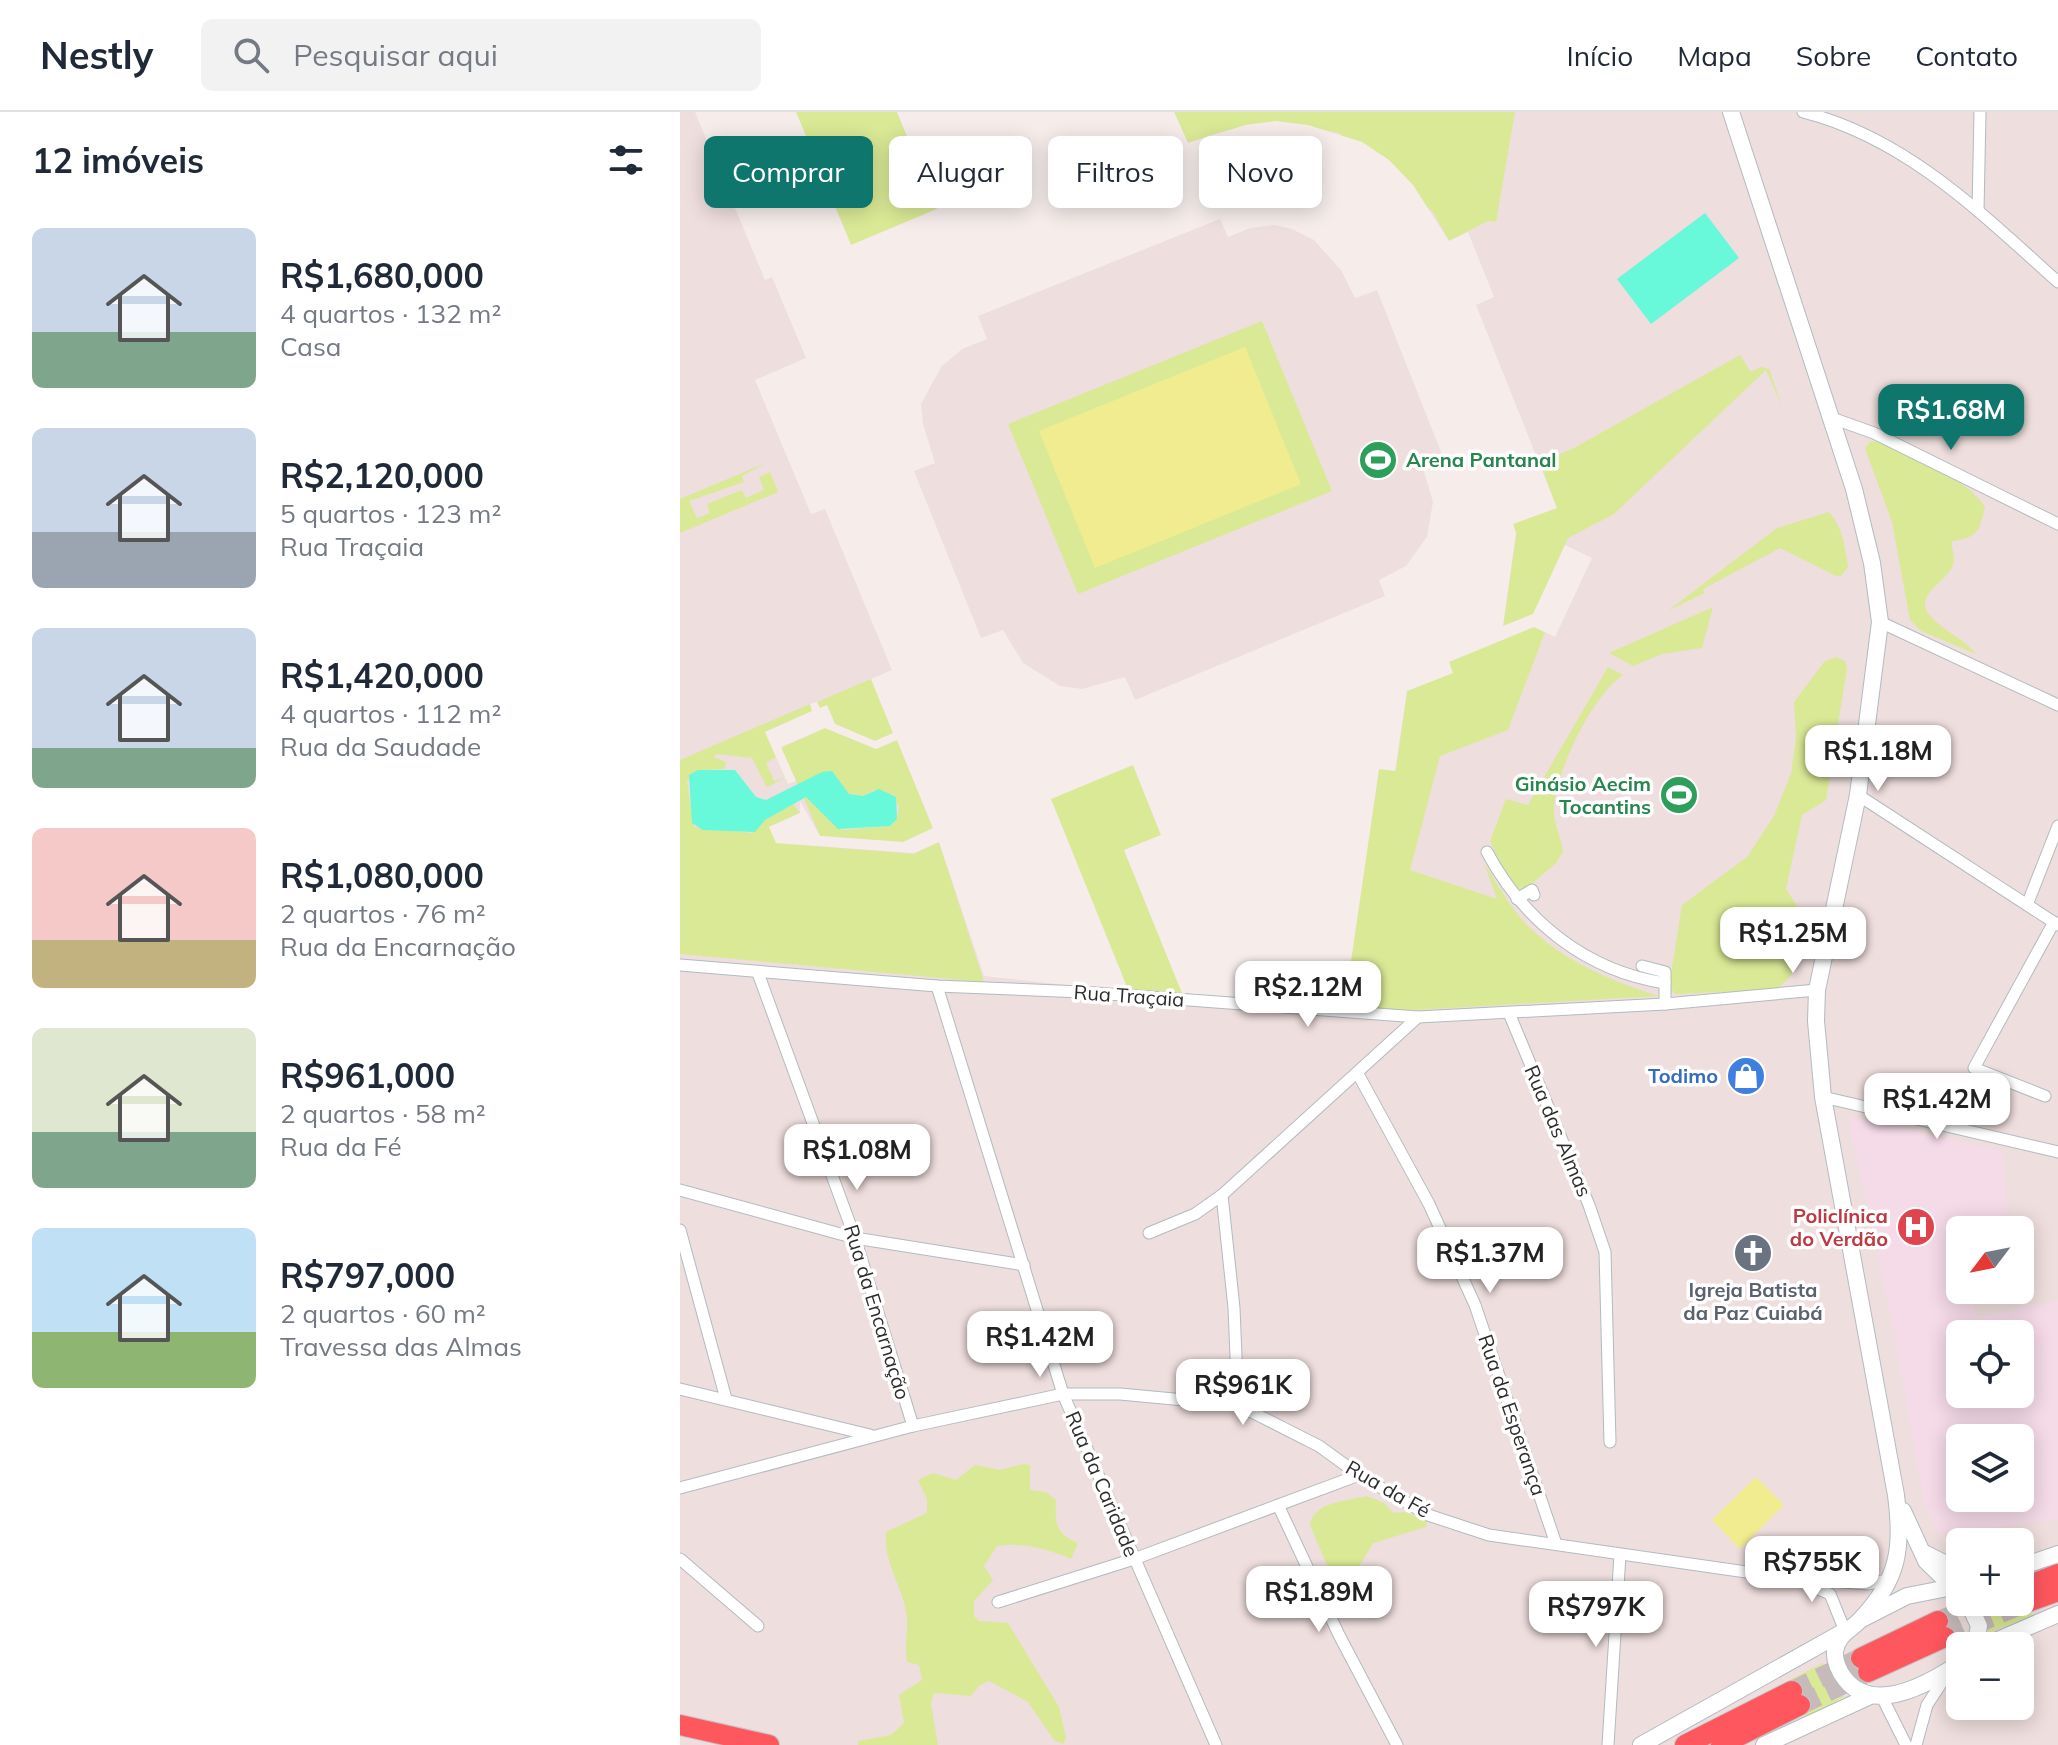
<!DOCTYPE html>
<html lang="pt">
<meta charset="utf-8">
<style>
body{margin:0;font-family:Mulish,sans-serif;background:#f2f2f3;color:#1f2937;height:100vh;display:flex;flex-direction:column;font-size:30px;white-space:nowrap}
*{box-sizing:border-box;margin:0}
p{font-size:26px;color:#747a83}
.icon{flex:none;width:44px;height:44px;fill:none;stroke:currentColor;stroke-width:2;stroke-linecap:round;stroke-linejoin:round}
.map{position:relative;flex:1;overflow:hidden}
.sheet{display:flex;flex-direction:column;background:#fff;width:680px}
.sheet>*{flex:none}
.hud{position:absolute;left:24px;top:24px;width:760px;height:72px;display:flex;gap:16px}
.needle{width:52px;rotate:238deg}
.buttons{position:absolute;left:1266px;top:1104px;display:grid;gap:16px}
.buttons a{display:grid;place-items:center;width:88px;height:88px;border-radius:12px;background:#fff;box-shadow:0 4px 20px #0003;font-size:40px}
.price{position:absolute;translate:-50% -68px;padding:0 18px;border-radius:16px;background:#fff;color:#222;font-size:26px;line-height:52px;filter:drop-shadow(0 2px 4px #0008)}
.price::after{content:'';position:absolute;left:50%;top:48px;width:24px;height:18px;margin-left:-12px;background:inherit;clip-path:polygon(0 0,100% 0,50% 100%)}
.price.selected{background:#0f766e;color:#fff}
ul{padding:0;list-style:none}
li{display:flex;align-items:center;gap:24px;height:200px;padding:0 32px}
li span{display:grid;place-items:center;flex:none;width:224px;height:160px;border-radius:12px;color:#555}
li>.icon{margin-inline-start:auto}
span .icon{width:96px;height:96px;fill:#fffc;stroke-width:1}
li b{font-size:34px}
h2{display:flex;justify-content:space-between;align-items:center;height:96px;padding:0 32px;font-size:34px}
.pill{padding:0 28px;border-radius:12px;background:#fff;box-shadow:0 4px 20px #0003;font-size:28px;line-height:72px}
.pill.selected{background:#0f766e;color:#fff}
header{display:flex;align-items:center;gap:48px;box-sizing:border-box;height:112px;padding:0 40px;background:#fff;border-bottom:2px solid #e0e1e3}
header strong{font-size:38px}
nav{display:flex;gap:44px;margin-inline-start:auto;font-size:28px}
.search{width:560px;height:72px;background:#f2f2f3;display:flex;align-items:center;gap:20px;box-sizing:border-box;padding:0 28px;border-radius:12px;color:#747a83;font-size:30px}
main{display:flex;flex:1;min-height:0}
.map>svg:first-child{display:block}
.medical{fill:#f5dae8;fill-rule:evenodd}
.green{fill:#dae995}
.pitch{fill:#f1ec90}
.plaza{fill:#f6edeb;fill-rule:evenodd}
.water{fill:#68f8da}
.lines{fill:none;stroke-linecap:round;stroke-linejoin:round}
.highway-tunnel{stroke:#c7baba;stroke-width:20;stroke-dasharray:20 10;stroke-linecap:butt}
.street-casing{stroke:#b1bbc0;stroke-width:13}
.secondary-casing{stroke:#b1bbc0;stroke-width:18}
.highway-casing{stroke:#c4c4c4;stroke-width:22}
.street{stroke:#fff;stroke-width:11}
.secondary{stroke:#fff;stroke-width:16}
.highway{stroke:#ff575e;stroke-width:20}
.labels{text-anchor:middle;stroke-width:7;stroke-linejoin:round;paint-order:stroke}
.leisure-label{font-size:20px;font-weight:bold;fill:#27864d;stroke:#fff;text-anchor:start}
.street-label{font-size:20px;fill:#2c2c2c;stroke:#fff}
.shop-label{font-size:20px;font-weight:bold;fill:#366cbe;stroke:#fff;text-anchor:end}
.health-label{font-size:20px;font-weight:bold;fill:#be3a42;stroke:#fff;text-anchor:end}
.worship-label{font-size:20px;font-weight:bold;fill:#5b616d;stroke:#fff}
</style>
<header>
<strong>Nestly</strong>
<div class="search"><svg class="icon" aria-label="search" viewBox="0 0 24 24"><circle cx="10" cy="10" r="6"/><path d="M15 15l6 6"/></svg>Pesquisar aqui</div>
<nav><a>Início</a><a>Mapa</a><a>Sobre</a><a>Contato</a></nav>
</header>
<main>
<section class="sheet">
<h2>12 imóveis<svg class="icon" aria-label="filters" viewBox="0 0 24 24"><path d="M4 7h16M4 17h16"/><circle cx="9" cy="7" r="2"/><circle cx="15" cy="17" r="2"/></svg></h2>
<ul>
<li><span style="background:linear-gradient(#c9d6e8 65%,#7fa58c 0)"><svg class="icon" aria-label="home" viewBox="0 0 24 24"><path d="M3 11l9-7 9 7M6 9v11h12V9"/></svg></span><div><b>R$1,680,000</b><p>4 quartos · 132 m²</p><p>Casa</p></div></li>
<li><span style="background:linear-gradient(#c9d6e8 65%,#9aa5b1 0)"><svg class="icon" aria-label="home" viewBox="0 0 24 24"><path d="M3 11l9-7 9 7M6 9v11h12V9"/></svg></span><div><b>R$2,120,000</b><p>5 quartos · 123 m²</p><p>Rua Traçaia</p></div></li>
<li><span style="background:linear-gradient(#c9d6e8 75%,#7fa58c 0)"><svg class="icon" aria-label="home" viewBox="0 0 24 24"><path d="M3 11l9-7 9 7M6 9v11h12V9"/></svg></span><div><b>R$1,420,000</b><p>4 quartos · 112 m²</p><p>Rua da Saudade</p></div></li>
<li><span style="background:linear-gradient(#f6c9c9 70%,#c2b280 0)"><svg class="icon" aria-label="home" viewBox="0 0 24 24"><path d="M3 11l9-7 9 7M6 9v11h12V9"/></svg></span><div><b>R$1,080,000</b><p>2 quartos · 76 m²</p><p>Rua da Encarnação</p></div></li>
<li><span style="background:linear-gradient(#dfe7d0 65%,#7fa58c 0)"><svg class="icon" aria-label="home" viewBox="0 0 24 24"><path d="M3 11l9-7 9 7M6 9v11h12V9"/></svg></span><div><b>R$961,000</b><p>2 quartos · 58 m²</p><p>Rua da Fé</p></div></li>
<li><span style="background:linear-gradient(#bfe0f5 65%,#8fb573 0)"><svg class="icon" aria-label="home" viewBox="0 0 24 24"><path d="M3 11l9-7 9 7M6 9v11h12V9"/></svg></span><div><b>R$797,000</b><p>2 quartos · 60 m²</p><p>Travessa das Almas</p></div></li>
</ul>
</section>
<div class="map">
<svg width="1378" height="1633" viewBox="0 0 1378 1633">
<rect width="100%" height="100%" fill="#eededd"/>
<path class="medical" d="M 1168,1005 L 1322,1039 L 1328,1101 L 1280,1112 L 1280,1178 L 1291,1178 L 1296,1205 L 1378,1189 L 1378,1408 L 1258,1422 L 1244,1391 L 1214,1220 ZM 1280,1222 L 1340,1222 L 1340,1282 L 1280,1282 ZM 1280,1326 L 1340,1326 L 1340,1386 L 1280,1386 Z"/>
<g class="green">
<path d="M 116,0 L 217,0 L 257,97 L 171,133 Z"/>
<path d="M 494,0 L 835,0 L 816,110 L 808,109 L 769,129 L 753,100 L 659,21 L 596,9 L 537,21 L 508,31 Z"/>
<path d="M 582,209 L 652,379 L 398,482 L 328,312 Z"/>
<path d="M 1060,243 L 1071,260 L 1081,255 L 1089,257 L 1102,294 L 1086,258 L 934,402 L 888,426 L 853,503 L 823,515 L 836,422 L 833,412 L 876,395 L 860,350 L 894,336 Z"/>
<path d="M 1191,329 L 1201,330 C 1233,347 1285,364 1305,395 C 1299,419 1298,426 1272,429 C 1271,437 1276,445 1273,453 C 1266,471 1231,484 1251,505 C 1265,520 1283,526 1296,542 L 1241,519 L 1230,508 L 1212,410 L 1185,336 Z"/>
<path d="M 86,351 L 62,364 L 64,370 L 9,389 L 17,406 L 30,401 L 27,392 L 62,378 L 66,386 L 84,378 L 79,365 L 90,360 L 98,380 L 0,421 L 0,387 Z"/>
<path d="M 1149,400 C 1163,415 1165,436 1168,455 L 1161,464 L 1156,464 L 1100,436 L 1023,477 L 1025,481 L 989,498 L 1097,416 Z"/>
<path d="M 1033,495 L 1022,536 L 982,542 L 953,554 L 929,541 Z"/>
<path d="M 854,515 L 865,520 L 828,618 L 760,644 L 730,758 L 817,787 L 804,751 C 817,771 830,796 847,813 C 883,849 931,869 979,884 L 734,898 L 664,897 L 699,656 L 716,658 L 727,579 L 772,561 L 768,550 Z"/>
<path d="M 1156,545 L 1165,549 L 1167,556 L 1146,688 L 1122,703 L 1106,777 L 1123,803 C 1119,831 1123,872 1088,878 L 995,882 L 989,874 L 1002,793 L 1067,745 L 1094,704 L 1111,662 L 1116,626 L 1114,590 L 1144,550 Z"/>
<path d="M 928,555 L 943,563 C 913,582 875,661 874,696 C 873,712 881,724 883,739 L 876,751 L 841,781 L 820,764 L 819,749 L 810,729 L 826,687 L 848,693 Z"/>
<path d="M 191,567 L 214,621 L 195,629 L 155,612 L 147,593 L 140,596 L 137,590 Z"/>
<path d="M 130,592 L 133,599 L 85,620 L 96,645 L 86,651 L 94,669 L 105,666 L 87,675 L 72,646 L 37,642 L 33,645 L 46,650 L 45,657 L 18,658 L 7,670 L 14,715 L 73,721 L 85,708 L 113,692 L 120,701 L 89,715 L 97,731 L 234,742 L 259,730 L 304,870 L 0,842 L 0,648 Z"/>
<path d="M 145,616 L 196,637 L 217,628 L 253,717 L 223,730 L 140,724 L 124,686 L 128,685 L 162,718 L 210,714 L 217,707 L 219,694 L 212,685 L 194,678 L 183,684 L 169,682 L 151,659 L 118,673 L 101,636 Z"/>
<path d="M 453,653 L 481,723 L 444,738 L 502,881 L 449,880 L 370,686 Z"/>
<path d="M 344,1352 L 350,1353 L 350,1378 L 366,1380 L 376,1388 C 375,1412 375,1421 398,1431 L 391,1447 C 368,1437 343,1430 317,1434 L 304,1454 L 313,1468 L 294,1489 L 294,1504 L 299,1509 L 328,1511 L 379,1595 L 386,1626 L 383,1632 L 374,1628 L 348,1590 L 309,1569 L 300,1573 L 291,1584 L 254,1581 L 251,1592 L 258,1633 L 178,1633 L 178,1629 L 211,1623 L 224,1611 L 219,1583 L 242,1568 L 239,1553 L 227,1550 C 224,1534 228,1520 227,1506 C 224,1473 204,1457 206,1420 L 247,1401 L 247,1387 L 238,1368 L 253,1361 L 276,1368 L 295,1353 L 320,1358 Z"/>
<path d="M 687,1384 L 704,1391 L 713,1401 L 725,1400 L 747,1409 L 746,1415 L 693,1431 L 678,1456 L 681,1463 L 691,1465 L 688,1487 C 676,1492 665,1488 657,1477 L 630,1413 C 633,1390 667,1389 687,1384 Z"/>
<path d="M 1299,1490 L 1334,1490 L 1342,1500 L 1355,1503 L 1308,1521 L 1308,1508 Z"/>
<path d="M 1143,1551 L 1151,1574 L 1164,1585 L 1124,1606 L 1128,1586 L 1120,1574 L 1106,1570 Z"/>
</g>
<g class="pitch">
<path d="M 565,235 L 621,372 L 415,456 L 359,319 Z"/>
<path d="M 1076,1365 L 1104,1393 L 1060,1437 L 1032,1408 Z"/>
</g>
<path class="plaza" d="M 15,0 L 116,0 L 171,133 L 257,97 L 217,0 L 494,0 L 508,31 L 565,13 L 596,9 L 628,13 L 682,30 L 709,48 L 733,73 L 769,129 L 788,120 L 814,185 L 796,193 L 877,396 L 833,412 L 836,421 L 823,514 L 853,502 L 885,433 L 912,446 L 875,525 L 854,515 L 769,550 L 773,561 L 727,579 L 715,659 L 699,657 L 664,897 L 610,895 L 602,876 L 579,885 L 581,891 L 502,881 L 444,738 L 481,723 L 453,653 L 371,687 L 449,880 L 304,864 L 259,730 L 234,741 L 96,731 L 89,715 L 120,701 L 120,689 L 140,724 L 223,730 L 253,716 L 217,628 L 196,637 L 145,616 L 101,635 L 116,669 L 108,672 L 85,620 L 132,599 L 130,592 L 137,590 L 140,596 L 147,593 L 155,612 L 195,629 L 213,621 L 191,567 L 212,558 L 145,397 L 131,402 L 75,268 L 126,246 L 92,165 L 85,168 ZM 540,107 L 548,125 L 570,116 L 594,113 L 612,117 L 634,128 L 661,158 L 675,186 L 697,178 L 763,345 L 742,353 L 753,390 L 747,425 L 726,454 L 699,468 L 705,484 L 455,588 L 445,565 L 402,577 L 380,574 L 343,551 L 323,518 L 301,526 L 234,359 L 255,351 L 243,312 L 241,292 L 261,255 L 282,237 L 307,227 L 298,204 Z"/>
<g class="water">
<path d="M 1025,101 L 1059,146 L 971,212 L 937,167 Z"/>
<path d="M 18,658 L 55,658 L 76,685 L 86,688 L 142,660 L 152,659 L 169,682 L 183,684 L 199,677 L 216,685 L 217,707 L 210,714 L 158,717 L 126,685 L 85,708 L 75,720 L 23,718 L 12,711 L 9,663 Z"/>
</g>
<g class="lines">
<g class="highway-tunnel">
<path d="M 1258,1509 L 1308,1490"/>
<path d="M 1265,1525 L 1342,1492"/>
<path d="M 1112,1579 L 1181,1546"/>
<path d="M 1120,1593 L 1188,1560"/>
</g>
<defs>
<g id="street">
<path d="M 1123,0 C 1226,26 1301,101 1378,170"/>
<path d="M 1298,99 L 1300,0"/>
<path d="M 1149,305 L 1194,321 L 1378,412"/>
<path d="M 1200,510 L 1378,593"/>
<path d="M 1178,683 L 1378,813"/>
<path d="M 807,740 C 844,809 906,859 985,871"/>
<path d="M 837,787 L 852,778 L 854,783"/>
<path d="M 1347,793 L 1378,714"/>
<path d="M 0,853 L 257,874 L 402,880 L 738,905 L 985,892 L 1137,878"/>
<path d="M 962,854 L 985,860 L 985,892"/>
<path d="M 78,861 L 175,1126 L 233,1314"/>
<path d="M 257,874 L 383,1282 L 536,1633"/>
<path d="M 829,901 L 909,1093 L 925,1140 L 930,1330"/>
<path d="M 678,962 L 749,1092 L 795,1193 L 876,1432"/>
<path d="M 1365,984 L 1294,956 L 1374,810"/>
<path d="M 1143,985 L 1378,1040"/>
<path d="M 0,1078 L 175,1126 L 344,1153"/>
<path d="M 542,1083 L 554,1196 L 558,1293"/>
<path d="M 0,1118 L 46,1287"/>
<path d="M 469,1121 L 515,1102 L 542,1083 L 738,905"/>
<path d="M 0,1277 L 190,1323"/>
<path d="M 0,1376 L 233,1314 L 383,1282 L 440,1282 L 558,1293 L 639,1334 L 679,1363 L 748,1403 L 809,1423 L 1101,1465 L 1188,1472 L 1208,1468"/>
<path d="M 598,1393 L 659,1523 L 717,1633"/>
<path d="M 0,1447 L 78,1514"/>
<path d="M 1129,1473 L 1150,1482 L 1165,1519"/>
<path d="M 318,1490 L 454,1447 L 679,1363"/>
<path d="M 1202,1585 L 1226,1633"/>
<path d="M 928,1633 L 940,1443"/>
<path d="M 1236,1633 L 1247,1593 L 1268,1561"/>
</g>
<g id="secondary">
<path d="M 1051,0 L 1174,377 L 1192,451 L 1200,510 L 1178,683 L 1137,878 L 1136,909 L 1143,985 L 1216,1383 C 1223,1435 1219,1467 1181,1507 C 1171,1518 1158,1522 1155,1539 C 1154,1548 1159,1560 1165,1567 C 1194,1604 1250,1571 1280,1551"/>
<path d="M 1223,1399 L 1246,1449 L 1280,1482"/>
<path d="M 1246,1442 L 1280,1459"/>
<path d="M 1340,1455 L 1378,1442"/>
<path d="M 1288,1490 L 1299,1514 L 1295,1534"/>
<path d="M 1184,1506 L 1227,1484 L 1278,1474"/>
<path d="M 1304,1534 L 1378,1502"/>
<path d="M 961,1633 L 1163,1520"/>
<path d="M 1084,1633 L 1190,1584"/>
</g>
<g id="highway">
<path d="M 1340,1477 L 1378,1462"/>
<path d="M 1342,1492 L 1378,1479"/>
<path d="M 1181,1546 L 1258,1509"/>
<path d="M 1188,1560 L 1265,1525"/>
<path d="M 0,1613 L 89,1633"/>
<path d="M 1005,1633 L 1112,1579"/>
<path d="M 1041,1633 L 1120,1593"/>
</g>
</defs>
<use href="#street" class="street-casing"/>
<use href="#secondary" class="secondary-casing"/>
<use href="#highway" class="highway-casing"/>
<use href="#street" class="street"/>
<use href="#secondary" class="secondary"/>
<use href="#highway" class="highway"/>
</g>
<defs>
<symbol id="stadium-disc" viewBox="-11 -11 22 22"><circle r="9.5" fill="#2e9e5b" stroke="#fff"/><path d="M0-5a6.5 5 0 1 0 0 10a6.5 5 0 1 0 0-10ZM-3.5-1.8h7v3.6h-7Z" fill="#fff"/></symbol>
<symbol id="shop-disc" viewBox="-11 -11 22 22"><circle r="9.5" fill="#3f7fe0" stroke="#fff"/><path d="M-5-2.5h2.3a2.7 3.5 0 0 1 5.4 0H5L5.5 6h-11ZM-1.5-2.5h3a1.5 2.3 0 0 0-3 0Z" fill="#fff"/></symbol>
<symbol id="hospital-disc" viewBox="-11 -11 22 22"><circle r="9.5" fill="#e0444e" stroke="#fff"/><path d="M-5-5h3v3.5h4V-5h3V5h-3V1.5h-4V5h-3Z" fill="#fff"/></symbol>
<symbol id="church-disc" viewBox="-11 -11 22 22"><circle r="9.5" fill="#6b7280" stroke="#fff"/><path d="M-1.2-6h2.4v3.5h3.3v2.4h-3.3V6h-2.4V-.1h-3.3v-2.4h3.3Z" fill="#fff"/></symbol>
</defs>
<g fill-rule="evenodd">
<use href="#stadium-disc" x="676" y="326" width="44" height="44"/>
<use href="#stadium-disc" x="977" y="661" width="44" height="44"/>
<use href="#shop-disc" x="1044" y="942" width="44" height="44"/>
<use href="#hospital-disc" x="1214" y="1093" width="44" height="44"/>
<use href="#church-disc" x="1051" y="1119" width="44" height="44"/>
</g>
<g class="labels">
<g class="leisure-label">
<text x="726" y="355">Arena Pantanal</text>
<text x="971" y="679" text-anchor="end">Ginásio Aecim<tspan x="971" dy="23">Tocantins</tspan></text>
</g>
<g class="street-label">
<text transform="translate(449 884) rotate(4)" y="7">Rua Traçaia</text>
<text transform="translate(878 1019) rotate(67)" y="7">Rua das Almas</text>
<text transform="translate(197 1200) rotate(73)" y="7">Rua da Encarnação</text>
<text transform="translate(832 1303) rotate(71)" y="7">Rua da Esperança</text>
<text transform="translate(422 1372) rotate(67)" y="7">Rua da Caridade</text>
<text transform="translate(708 1377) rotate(30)" y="7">Rua da Fé</text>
</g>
<g class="shop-label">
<text x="1038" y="971">Todimo</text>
</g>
<g class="health-label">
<text x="1208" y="1111">Policlínica<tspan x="1208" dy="23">do Verdão</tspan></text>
</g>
<g class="worship-label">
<text x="1073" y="1185">Igreja Batista<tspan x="1073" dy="23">da Paz Cuiabá</tspan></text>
</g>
</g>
</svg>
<div class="buttons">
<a><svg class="needle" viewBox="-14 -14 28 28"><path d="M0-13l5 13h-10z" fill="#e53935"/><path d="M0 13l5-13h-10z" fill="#747a83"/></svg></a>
<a><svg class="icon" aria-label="locate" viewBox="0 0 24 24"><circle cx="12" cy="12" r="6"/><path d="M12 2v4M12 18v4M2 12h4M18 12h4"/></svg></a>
<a><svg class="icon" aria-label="layers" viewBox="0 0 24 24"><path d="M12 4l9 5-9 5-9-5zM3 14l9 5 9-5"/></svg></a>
<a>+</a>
<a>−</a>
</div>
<b class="price selected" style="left:1271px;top:340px">R$1.68M</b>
<b class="price" style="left:1198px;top:681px">R$1.18M</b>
<b class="price" style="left:1113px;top:863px">R$1.25M</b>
<b class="price" style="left:628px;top:917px">R$2.12M</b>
<b class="price" style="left:1257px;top:1029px">R$1.42M</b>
<b class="price" style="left:177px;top:1080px">R$1.08M</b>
<b class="price" style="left:810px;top:1183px">R$1.37M</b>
<b class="price" style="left:360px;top:1267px">R$1.42M</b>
<b class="price" style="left:563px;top:1315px">R$961K</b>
<b class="price" style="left:1132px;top:1492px">R$755K</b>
<b class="price" style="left:639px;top:1522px">R$1.89M</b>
<b class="price" style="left:916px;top:1537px">R$797K</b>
<div class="hud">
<a class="pill selected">Comprar</a>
<a class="pill">Alugar</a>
<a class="pill">Filtros</a>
<a class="pill">Novo</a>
</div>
</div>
</main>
